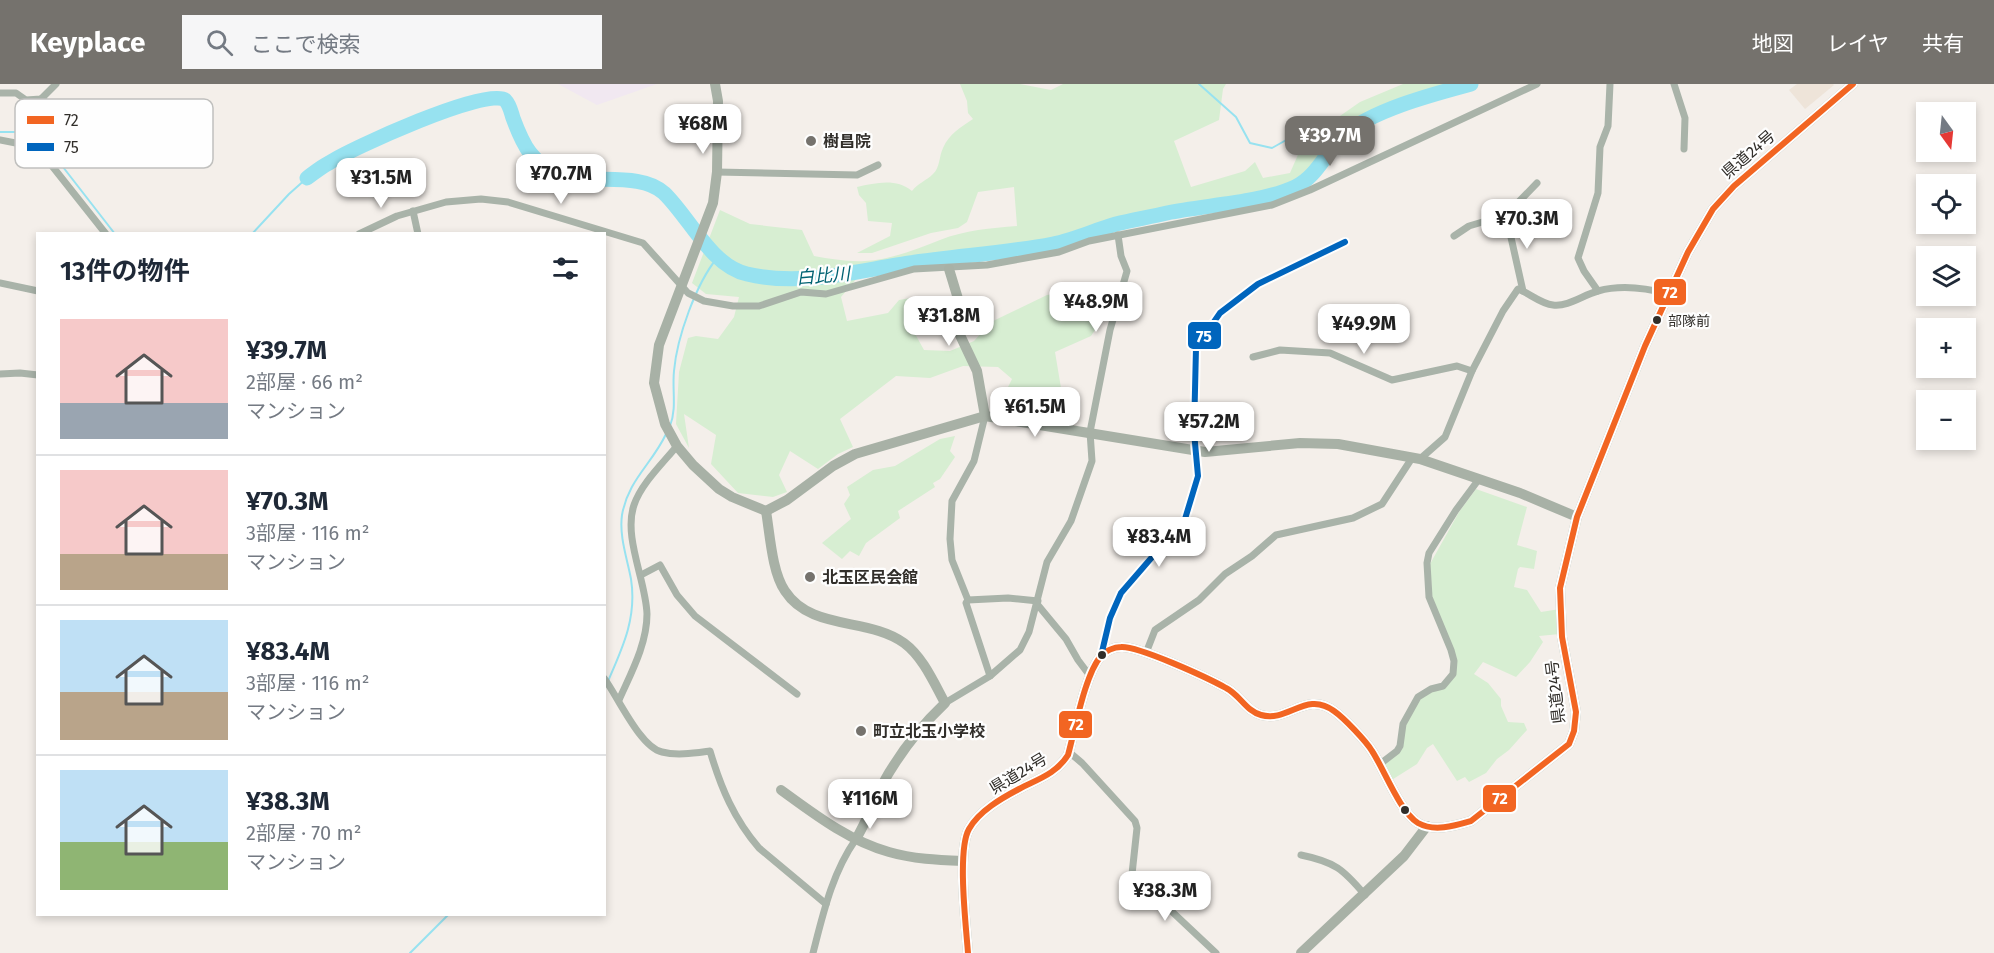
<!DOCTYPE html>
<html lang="ja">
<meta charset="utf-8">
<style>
body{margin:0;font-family:"Fira Sans","Noto Sans JP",sans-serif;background:#f6f6f7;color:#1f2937;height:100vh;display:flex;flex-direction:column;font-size:22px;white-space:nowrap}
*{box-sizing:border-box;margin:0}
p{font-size:20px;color:#747a83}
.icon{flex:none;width:33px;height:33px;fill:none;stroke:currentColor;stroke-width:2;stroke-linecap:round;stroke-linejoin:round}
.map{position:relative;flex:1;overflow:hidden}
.drawer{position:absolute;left:36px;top:148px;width:570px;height:684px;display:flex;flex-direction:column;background:#fff;border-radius:0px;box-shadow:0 3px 9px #0003}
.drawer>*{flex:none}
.needle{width:39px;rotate:165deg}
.tools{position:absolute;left:1916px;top:18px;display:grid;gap:12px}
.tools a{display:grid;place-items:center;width:60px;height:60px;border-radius:0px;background:#fff;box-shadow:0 3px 9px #0003;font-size:30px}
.price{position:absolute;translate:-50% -51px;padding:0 14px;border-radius:12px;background:#fff;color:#222;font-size:20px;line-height:39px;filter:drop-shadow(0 2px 3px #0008)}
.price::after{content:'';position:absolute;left:50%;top:36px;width:18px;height:14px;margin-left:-9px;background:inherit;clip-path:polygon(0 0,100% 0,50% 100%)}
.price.active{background:#75726d;color:#fff}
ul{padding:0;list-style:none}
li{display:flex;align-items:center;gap:18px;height:150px;padding:0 24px}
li+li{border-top:2px solid #e0e1e3}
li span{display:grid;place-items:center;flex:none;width:168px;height:120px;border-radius:0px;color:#555}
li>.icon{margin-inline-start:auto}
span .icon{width:72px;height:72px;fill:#fffc;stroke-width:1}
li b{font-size:26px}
h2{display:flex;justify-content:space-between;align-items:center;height:72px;padding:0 24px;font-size:26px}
header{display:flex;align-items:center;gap:36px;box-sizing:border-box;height:84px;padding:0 30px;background:#75726d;color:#fff}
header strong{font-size:28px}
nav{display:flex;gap:33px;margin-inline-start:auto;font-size:21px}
.search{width:420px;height:54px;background:#f6f6f7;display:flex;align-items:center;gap:15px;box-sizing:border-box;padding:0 21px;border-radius:0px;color:#747a83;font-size:22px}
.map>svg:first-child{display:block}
.built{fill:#eee4d9}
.education{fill:#f1e8f1}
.green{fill:#d7eed2}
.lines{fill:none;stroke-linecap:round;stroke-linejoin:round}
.stream{stroke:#97e2f0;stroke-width:2}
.river{stroke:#97e2f0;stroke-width:15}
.street{stroke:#a9b3a9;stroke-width:7}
.secondary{stroke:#a8b1a6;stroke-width:10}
.street-bridge{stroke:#a9b3a9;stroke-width:7}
.bus-1-casing{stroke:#fefefe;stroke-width:10}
.bus-2-casing{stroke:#fefefe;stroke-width:10}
.bus-1{stroke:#f26522;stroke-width:6}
.bus-2{stroke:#0065bd;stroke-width:6}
.poi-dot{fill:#75726d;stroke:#fefefe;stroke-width:2}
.bus-dot{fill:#312e2a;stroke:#fefefe;stroke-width:2}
.labels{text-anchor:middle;stroke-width:4.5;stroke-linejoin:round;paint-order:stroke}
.bus-label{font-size:14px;fill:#312e2a;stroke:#fefefe;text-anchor:start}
.poi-label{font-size:16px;font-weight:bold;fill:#312e2a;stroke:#fefefe;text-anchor:start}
.street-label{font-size:16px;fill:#312e2a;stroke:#fefefe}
.water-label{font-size:18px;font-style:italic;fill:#006272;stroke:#fefefe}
.key{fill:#fefefe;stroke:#c0c0be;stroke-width:1.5}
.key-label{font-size:16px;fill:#312e2a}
.line-badge{stroke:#fefefe;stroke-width:2}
.badge-label{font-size:16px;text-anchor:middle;font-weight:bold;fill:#fff}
</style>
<header>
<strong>Keyplace</strong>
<div class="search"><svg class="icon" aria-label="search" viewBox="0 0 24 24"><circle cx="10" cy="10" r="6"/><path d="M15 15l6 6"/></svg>ここで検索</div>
<nav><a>地図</a><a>レイヤ</a><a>共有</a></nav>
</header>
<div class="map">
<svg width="1994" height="869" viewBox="0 0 1994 869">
<rect width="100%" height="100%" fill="#f4efea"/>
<path class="built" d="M 1797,0 L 1833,0 L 1834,1 L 1805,25 L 1789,6 Z"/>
<path class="education" d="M 558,0 L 657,0 L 597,21 Z"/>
<g class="green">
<path d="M 960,0 L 1020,0 L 1051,6 L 1063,0 L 1226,0 L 1223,5 L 1219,36 L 1174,57 L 1191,103 L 1245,87 L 1255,78 L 1263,94 L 1290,89 L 1304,57 L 1360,18 L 1403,0 L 1448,0 L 1355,34 L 1335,50 L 1308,99 L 1289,109 L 1253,119 L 1131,142 L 1047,165 L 894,184 L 857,194 L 841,213 L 847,237 L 888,229 L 899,216 L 922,212 L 927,228 L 909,239 L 924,266 L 950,267 L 974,257 L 991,238 L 1047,211 L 1076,207 L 1105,213 L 1102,235 L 1091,252 L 1055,268 L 1066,334 L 1012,326 L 1004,311 L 1012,295 L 998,283 L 963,282 L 930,294 L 896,292 L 840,335 L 853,363 L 838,370 L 818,385 L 790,367 L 779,391 L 787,408 L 773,413 L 738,409 L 711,380 L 716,351 L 684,330 L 689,364 L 676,340 L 679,288 L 688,254 L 696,252 L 718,255 L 734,233 L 739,213 L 706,210 L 692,199 L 720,126 L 750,140 L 802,146 L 814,172 C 831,175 848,178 865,177 C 890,176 917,165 940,156 C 965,146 991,144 1017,142 L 1014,103 L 978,108 L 967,138 L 958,144 L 931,149 L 872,169 L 857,169 L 890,152 L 892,139 L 868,137 L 866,119 L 859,111 L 857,103 C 876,99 896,94 912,107 C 918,99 926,97 933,90 C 940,84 939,72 943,64 C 949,50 961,43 973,35 L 968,29 L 967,17 Z"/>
<path d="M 955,352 L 950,367 L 955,373 L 940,395 L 933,399 L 935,403 L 898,427 L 900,434 L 866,459 L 859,472 L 850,467 L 842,475 L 822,459 L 851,435 L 844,420 L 850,411 L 847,403 L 873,386 L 895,382 L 940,355 Z"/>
<path d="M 1476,405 L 1527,423 L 1517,461 L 1537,467 L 1534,485 L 1520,483 L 1518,485 L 1514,503 L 1527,506 L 1541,528 L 1560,525 L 1560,550 L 1539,552 L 1543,558 L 1530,578 L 1516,593 L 1483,578 L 1474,590 L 1488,599 L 1501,615 L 1501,622 L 1508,638 L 1524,639 L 1527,646 L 1509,666 L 1497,675 L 1486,689 L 1469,698 L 1465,693 L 1457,697 L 1433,660 L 1427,664 L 1417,680 L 1390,697 L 1380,680 L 1396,669 L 1404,640 L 1416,617 L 1446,599 L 1454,578 L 1433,524 L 1430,480 L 1459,428 Z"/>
</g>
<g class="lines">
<g class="stream">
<path d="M 1199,0 L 1236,33 L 1250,59 L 1272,64 L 1320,37"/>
<path d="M 1327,46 L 1339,55"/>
<path d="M 0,48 L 16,48 L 45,61"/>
<path d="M 49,65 L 115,150"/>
<path d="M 252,150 L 289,110 L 307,94"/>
<path d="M 670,342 C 677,324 672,306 674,287 C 677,253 696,200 717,174"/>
<path d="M 608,597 C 623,563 637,533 631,495 C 627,474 619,452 622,431 C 628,396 652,380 666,350"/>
<path d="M 410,869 L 448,831"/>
</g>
<path class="river" d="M 307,94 C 314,89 321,83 329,79 C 350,65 488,2 505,16 C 510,21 511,28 513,34 C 523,61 532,81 562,91 C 592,101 640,87 664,109 C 690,134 711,182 747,190 C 797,202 848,189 897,181 C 949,172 1002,170 1053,160 C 1074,156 1095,146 1116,140 C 1132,136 1150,133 1167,129 C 1206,121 1260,119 1295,103 C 1318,92 1326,67 1344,51 C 1372,26 1434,10 1471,0"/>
<g class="street">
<path d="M 1674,0 L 1685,34 L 1684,65"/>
<path d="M 0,9 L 16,9 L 26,16 L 41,15 L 56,0"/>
<path d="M 0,56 L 26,61 L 41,68 L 55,57 L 68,42 L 65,30 L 41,15"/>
<path d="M 41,68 L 106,150"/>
<path d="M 717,88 L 857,91 L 878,81"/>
<path d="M 413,127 L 418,150"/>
<path d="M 1506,131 L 1523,207"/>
<path d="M 359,150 L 397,132 L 446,118 L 481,115 L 508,118 L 643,159 L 688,209 L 704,217 L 733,222 L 759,222 L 801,208 L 826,210 L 914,185 L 987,181 L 1059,168 L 1089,157 L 1272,121 L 1310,106 L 1537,0"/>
<path d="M 1454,152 L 1469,142 L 1506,131 L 1537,99"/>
<path d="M 0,199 L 38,207"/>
<path d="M 1598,207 L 1584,187 L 1578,174 L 1598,109 L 1600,63 L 1608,42 L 1610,0"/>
<path d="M 1253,273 L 1280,266 L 1330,269 L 1392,296 L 1457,282 L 1472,287"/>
<path d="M 0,290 L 20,289 L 38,291"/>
<path d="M 985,332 L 974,377 L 952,417 L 950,455 L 952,476 L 968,516 L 966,519 L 990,592"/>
<path d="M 1194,348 L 1196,264 L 1220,229 L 1258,200 L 1345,158"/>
<path d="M 1420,375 L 1445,353 L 1472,287 L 1503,227 L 1518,205 C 1529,209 1541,220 1553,221 C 1568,223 1583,211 1598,207 C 1620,201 1646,204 1668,210"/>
<path d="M 641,491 L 660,481 L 677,511 L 695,532 L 797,610"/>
<path d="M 968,516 L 1008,514 L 1038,517"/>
<path d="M 1037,520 L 1066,555 L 1078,576 L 1090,592"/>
<path d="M 1146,569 L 1155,546 L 1199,516 L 1225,490 L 1252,472 L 1276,451 L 1353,434 L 1382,420 L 1412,374"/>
<path d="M 1101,572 L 1110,534 L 1121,509 L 1185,435 L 1198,392"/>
<path d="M 604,594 C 618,613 640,663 662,668 C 677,672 695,669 710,667 C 721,704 734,735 759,764 L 826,820"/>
<path d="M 619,616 C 631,589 647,560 647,530 C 646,497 623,453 634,421 C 641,400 662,380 677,362"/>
<path d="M 945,619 L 990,592 L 1020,566 L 1029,548 L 1047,478 L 1071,437 L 1092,377 L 1090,348 L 1110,246 L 1127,187 L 1121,172 L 1118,151"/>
<path d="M 1069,668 L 1082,679 L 1135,737 L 1137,744 L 1132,790 L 1216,869"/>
<path d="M 1380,680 L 1397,667 L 1400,662 L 1403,640 L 1418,613 L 1431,605 L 1443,602 L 1453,590 L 1454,577 L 1451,566 L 1429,513 L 1427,479 L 1429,469 L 1456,426 L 1479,395"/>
<path d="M 1301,771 C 1335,778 1343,785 1365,811"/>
<path d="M 813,869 C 823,830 832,789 856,755"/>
</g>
<g class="secondary">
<path d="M 715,0 L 718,17 L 717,88 L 713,119 L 659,261 L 654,299 L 665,340 L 677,362 L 693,381 L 719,405 L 732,413 L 766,427"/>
<path d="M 949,185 L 959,218 L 959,249 L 977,287 L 985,332"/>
<path d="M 766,427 L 787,416 L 833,382 L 855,370 L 985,332 L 1205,368 L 1300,359 L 1338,360 L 1420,375 L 1520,409 L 1577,433"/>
<path d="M 766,427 C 770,451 772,488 785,507 C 811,547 868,533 904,559 C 923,573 934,599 945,619 C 925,638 906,661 892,684 C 877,706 870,732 856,755"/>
<path d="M 781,706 C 814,730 849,757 889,768 C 913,775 938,776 963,777"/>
<path d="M 968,869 C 966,842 957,766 969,745 C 979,727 1002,714 1019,705 C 1038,695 1056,690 1068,671 C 1075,646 1085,590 1101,572 C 1105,567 1114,563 1121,563 C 1139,562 1208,594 1226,604 C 1240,611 1246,627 1261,631 C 1288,639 1306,606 1334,627 C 1344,634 1366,657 1372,667 C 1384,685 1400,728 1418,739 C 1434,748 1454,742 1471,737 L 1569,660 L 1574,647 L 1576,628 L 1562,553 L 1560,504 L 1577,433 L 1645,262 L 1688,168 L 1713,125 L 1734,102 L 1853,0"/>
<path d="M 1301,869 L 1404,772 L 1427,742"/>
</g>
<path class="street-bridge" d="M 1194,348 L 1198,392"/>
<defs>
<path id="bus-1" d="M 968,869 C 966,842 957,766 969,745 C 979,727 1002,714 1019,705 C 1038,695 1056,690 1068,671 C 1075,646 1085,590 1101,572 C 1105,567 1114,563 1121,563 C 1139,562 1208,594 1226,604 C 1240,611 1246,627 1261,631 C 1288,639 1306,606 1334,627 C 1344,634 1366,657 1372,667 C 1384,685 1400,728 1418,739 C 1434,748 1454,742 1471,737 L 1569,660 L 1574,647 L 1576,628 L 1562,553 L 1560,504 L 1577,433 L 1645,262 L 1688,168 L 1713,125 L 1734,102 L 1853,0"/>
<path id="bus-2" d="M 1101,572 L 1110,534 L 1121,509 L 1185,435 L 1198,392 L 1194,348 L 1196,264 L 1220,229 L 1258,200 L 1345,158"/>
</defs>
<use href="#bus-1" class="bus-1-casing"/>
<use href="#bus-2" class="bus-2-casing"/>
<use href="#bus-1" class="bus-1"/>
<use href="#bus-2" class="bus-2"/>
</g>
<g class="poi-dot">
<circle cx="811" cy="57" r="6"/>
<circle cx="810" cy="493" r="6"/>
<circle cx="861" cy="647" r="6"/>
</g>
<g class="bus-dot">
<circle cx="1657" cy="236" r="5"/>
<circle cx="1102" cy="571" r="5"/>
<circle cx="1405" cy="726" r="5"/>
</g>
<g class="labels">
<g class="bus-label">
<text x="1668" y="242">部隊前</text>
</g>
<g class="poi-label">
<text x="823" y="63">樹昌院</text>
<text x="822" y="499">北玉区民会館</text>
<text x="873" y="653">町立北玉小学校</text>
</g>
<g class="street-label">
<text transform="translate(1748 70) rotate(-41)" y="6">県道24号</text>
<text transform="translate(1555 608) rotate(-97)" y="6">県道24号</text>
<text transform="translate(1018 689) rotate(-31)" y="6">県道24号</text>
</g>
<g class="water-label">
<text transform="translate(823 192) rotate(-5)" y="6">白比川</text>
</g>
</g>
<rect x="15" y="15" width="198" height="69" rx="9" class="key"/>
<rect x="27" y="32" width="27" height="8" fill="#f26522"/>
<rect x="27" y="59" width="27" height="8" fill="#0065bd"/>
<g class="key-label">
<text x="64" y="42">72</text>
<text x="64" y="69">75</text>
</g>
<g class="line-badge">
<rect x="1653" y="194" width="34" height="28" rx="6" fill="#f26522"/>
<rect x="1187" y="237" width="35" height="29" rx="6" fill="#0065bd"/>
<rect x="1058" y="626" width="35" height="29" rx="6" fill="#f26522"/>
<rect x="1482" y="700" width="35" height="29" rx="6" fill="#f26522"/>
</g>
<g class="badge-label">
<text x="1670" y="214">72</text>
<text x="1204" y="258">75</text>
<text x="1076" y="646">72</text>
<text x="1500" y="720">72</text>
</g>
</svg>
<div class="tools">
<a><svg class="needle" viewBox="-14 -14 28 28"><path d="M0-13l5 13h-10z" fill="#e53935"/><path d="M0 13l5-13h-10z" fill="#747a83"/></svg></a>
<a><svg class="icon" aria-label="locate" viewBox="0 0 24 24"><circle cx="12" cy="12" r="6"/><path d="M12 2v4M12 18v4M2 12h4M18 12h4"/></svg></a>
<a><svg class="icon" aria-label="layers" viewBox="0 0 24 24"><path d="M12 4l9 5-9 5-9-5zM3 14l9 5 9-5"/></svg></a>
<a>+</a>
<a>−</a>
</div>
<b class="price" style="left:703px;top:71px">¥68M</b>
<b class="price active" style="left:1330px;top:83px">¥39.7M</b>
<b class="price" style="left:561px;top:121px">¥70.7M</b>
<b class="price" style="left:381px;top:125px">¥31.5M</b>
<b class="price" style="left:1527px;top:166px">¥70.3M</b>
<b class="price" style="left:1096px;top:249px">¥48.9M</b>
<b class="price" style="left:949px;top:263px">¥31.8M</b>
<b class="price" style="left:1364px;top:271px">¥49.9M</b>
<b class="price" style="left:1035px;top:354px">¥61.5M</b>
<b class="price" style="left:1209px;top:369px">¥57.2M</b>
<b class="price" style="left:1159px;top:484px">¥83.4M</b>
<b class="price" style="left:870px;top:746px">¥116M</b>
<b class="price" style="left:1165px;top:838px">¥38.3M</b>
<section class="drawer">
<h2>13件の物件<svg class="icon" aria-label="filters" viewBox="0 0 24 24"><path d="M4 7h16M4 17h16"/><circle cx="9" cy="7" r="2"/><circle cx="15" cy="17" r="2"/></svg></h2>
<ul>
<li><span style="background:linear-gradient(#f6c9c9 70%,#9aa5b1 0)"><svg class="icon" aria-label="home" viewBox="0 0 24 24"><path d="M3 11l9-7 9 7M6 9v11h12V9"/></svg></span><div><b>¥39.7M</b><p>2部屋 · 66 m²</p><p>マンション</p></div></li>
<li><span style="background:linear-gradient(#f6c9c9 70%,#b9a48a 0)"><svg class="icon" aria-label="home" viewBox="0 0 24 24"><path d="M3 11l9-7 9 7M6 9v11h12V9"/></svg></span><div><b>¥70.3M</b><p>3部屋 · 116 m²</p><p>マンション</p></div></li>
<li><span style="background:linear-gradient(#bfe0f5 60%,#b9a48a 0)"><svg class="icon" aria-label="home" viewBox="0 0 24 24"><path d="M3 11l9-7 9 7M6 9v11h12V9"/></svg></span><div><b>¥83.4M</b><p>3部屋 · 116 m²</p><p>マンション</p></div></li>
<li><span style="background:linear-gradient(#bfe0f5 60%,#8fb573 0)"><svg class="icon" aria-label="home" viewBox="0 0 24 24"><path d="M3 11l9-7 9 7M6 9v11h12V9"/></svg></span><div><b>¥38.3M</b><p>2部屋 · 70 m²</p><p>マンション</p></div></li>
</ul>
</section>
</div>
